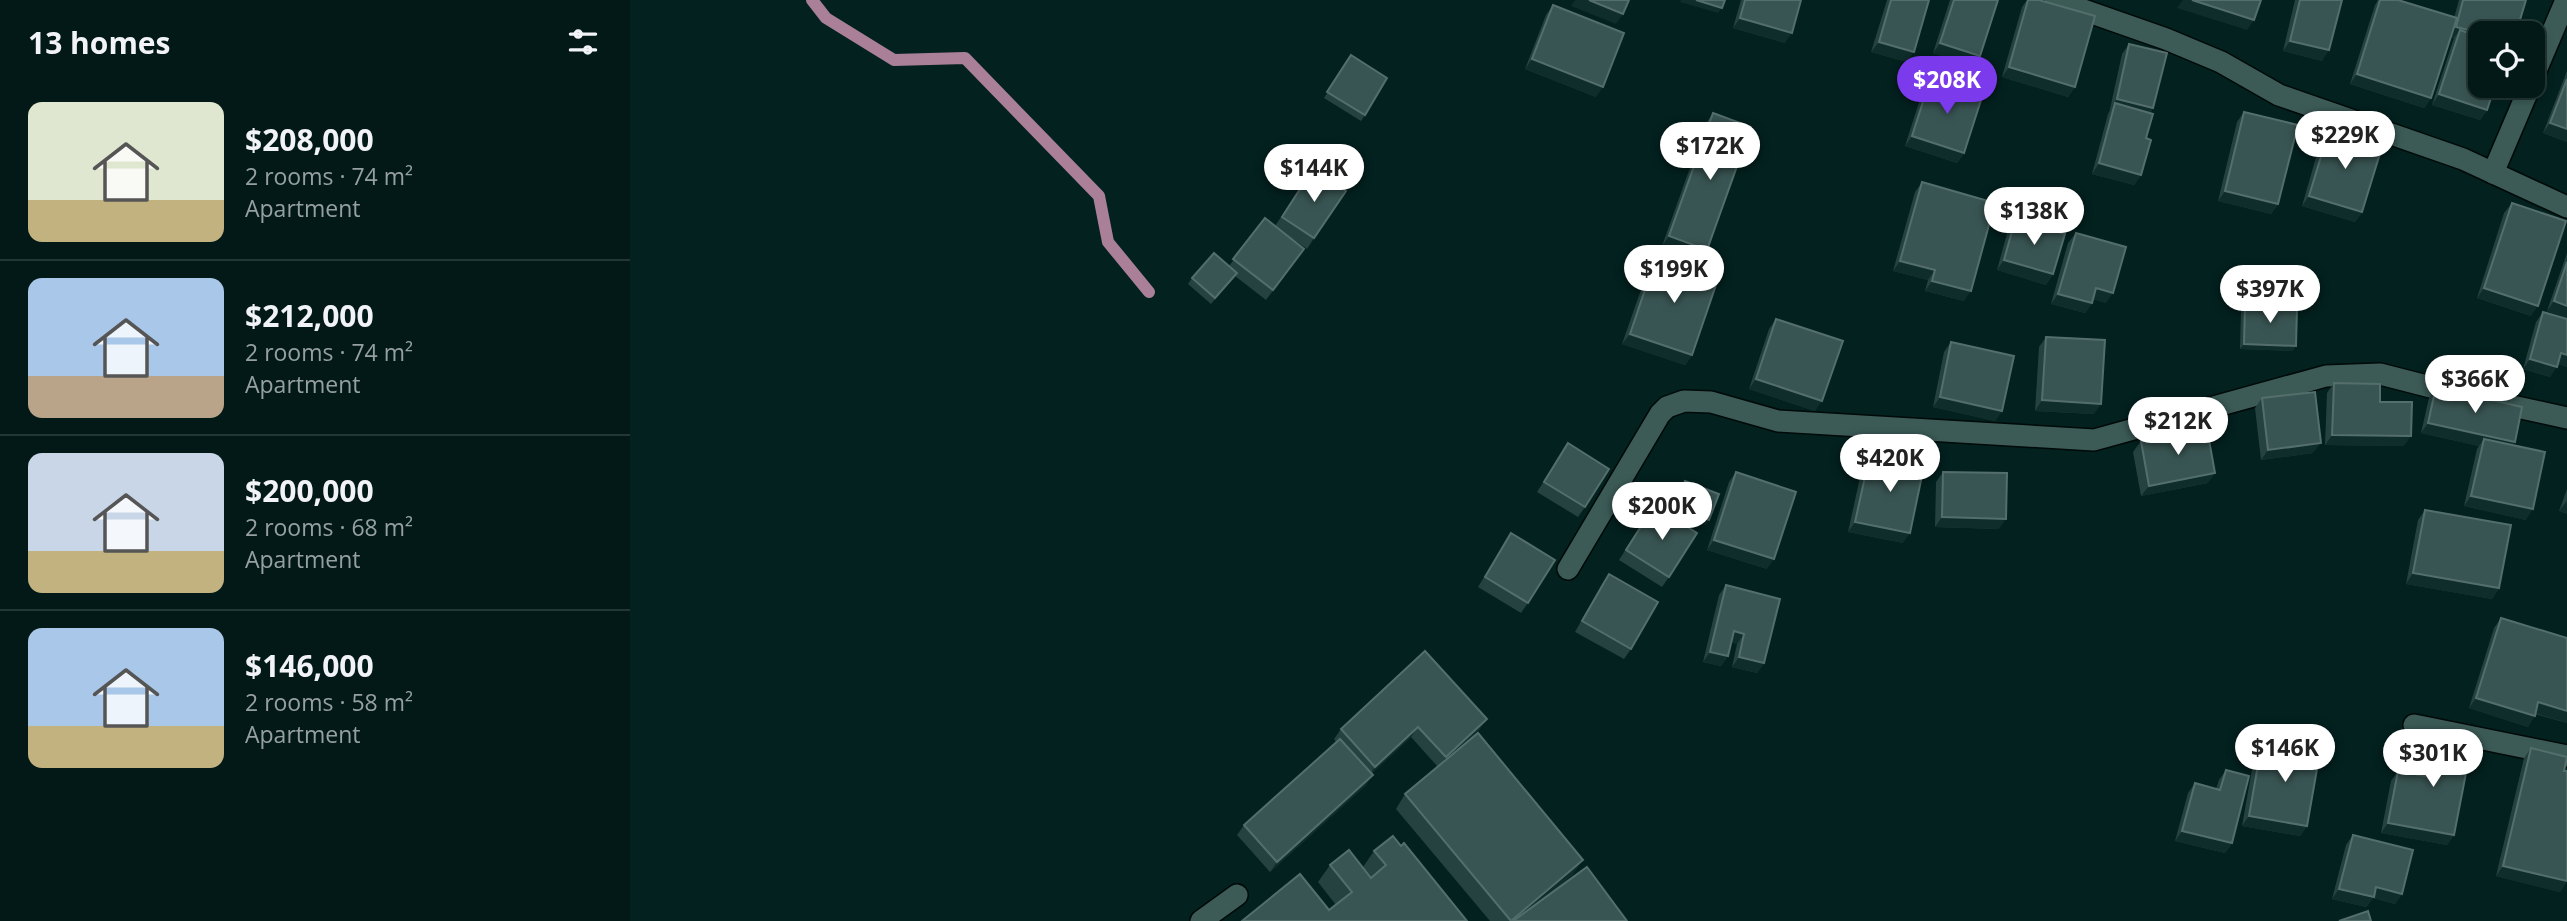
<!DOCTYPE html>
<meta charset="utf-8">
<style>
body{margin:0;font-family:"Open Sans",sans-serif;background:#102624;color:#f1f3f6;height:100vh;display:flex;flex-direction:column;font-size:26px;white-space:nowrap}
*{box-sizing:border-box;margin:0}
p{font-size:23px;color:#96a0a1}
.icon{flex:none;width:38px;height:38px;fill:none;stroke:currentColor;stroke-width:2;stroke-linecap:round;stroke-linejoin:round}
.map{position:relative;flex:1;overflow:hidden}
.sheet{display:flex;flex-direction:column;background:#021917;width:630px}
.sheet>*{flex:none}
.buttons{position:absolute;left:1838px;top:21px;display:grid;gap:14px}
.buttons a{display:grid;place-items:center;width:77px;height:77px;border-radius:14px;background:#021917;box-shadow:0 4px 10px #0003,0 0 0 2px #233836;font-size:35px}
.price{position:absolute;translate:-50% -60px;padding:0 16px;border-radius:24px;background:#fff;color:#222;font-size:23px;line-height:46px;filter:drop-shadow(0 2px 4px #0008)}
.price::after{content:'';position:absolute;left:50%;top:42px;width:21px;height:16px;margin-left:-10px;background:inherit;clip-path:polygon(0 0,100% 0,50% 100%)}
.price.current{background:#7c3aed;color:#fff}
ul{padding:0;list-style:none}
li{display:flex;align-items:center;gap:21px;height:175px;padding:0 28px}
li+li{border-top:2px solid #233836}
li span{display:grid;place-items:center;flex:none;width:196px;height:140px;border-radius:14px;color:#555}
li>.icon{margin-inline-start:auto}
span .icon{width:84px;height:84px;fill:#fffc;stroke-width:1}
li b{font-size:30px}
h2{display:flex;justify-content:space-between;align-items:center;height:84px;padding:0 28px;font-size:30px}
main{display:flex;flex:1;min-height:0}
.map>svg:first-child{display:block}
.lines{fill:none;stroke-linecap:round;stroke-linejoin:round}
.stream{stroke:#aa8099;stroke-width:12}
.street-casing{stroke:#000a08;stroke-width:24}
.street{stroke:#3c5b57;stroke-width:21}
.wall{fill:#254240}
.shaded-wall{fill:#0f2d2b}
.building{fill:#395553;stroke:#546e6c;stroke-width:2}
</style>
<main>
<section class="sheet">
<h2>13 homes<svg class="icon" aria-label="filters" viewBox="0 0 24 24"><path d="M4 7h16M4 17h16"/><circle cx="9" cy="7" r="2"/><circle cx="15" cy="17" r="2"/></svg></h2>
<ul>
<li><span style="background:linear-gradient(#dfe7d0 70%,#c2b280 0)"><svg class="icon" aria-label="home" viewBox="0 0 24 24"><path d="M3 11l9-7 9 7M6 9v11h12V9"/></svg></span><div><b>$208,000</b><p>2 rooms · 74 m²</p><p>Apartment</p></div></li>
<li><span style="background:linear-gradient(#a9c7e8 70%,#b9a48a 0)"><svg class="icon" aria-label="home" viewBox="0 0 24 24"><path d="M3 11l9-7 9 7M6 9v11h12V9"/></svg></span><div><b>$212,000</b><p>2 rooms · 74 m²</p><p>Apartment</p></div></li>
<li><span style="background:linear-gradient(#c9d6e8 70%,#c2b280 0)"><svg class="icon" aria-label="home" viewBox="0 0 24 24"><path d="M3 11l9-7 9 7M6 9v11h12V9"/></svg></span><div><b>$200,000</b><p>2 rooms · 68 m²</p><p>Apartment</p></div></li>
<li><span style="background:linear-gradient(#a9c7e8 70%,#c2b280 0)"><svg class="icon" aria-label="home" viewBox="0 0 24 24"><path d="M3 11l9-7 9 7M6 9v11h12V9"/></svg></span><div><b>$146,000</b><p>2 rooms · 58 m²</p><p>Apartment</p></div></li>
</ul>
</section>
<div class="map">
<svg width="1937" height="921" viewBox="0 0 1937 921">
<rect width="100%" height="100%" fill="#03211f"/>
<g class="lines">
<path class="stream" d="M 182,0 L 196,18 L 264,60 L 335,58 L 469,196 L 478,242 L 519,292"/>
<defs>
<g id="street">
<path d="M 1425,0 L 1536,39 L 1591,62 L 1649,95 L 1833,159 L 1937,207"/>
<path d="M 1902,80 L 1936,0"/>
<path d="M 1863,173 L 1900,86"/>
<path d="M 1864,402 L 1937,418"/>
<path d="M 938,569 L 1030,414 L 1037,407 L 1054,401 L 1081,402 L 1148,421 L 1464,440 L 1696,376 L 1750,374 L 1832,395"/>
<path d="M 1784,725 L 1937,756"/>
<path d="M 571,921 L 607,895"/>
</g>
</defs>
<use href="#street" class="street-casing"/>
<use href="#street" class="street"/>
</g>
<g class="wall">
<path d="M 1111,0 L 1171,0 L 1155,43 L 1103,28 Z"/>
<path d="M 1257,0 L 1299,0 L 1277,62 L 1241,52 Z"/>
<path d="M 1320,0 L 1368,0 L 1343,66 L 1303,53 Z"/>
<path d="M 1397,0 L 1409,0 L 1445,87 L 1438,97 L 1372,77 L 1392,7 Z"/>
<path d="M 1665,0 L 1712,0 L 1692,61 L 1653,51 Z"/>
<path d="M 1748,0 L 1768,0 L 1824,18 L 1829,0 L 1896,0 L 1850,33 L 1857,110 L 1850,120 L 1802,105 L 1824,38 L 1820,37 L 1801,98 L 1794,108 L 1720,84 L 1745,5 Z"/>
<path d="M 923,5 L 966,97 L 895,69 L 916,15 Z"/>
<path d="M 1499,44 L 1523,108 L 1520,113 L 1511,175 L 1504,185 L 1462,174 L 1478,114 L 1480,110 L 1480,109 L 1492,54 Z"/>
<path d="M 721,55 L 735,115 L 731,121 L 694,98 Z"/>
<path d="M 1937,71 L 1937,142 L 1913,133 Z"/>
<path d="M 1300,80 L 1334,153 L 1327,163 L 1275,146 L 1293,90 Z"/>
<path d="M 1614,112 L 1648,204 L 1641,214 L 1588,201 L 1607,122 Z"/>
<path d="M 1083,113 L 1077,250 L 1069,260 L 1032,246 L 1076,123 Z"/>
<path d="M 1699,130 L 1732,212 L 1725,222 L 1672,206 L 1691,140 Z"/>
<path d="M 683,169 L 684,238 L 677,249 L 654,233 L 674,249 L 636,300 L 605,276 L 581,304 L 558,284 L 562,278 L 599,266 L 635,218 L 645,226 Z"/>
<path d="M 1292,182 L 1334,301 L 1295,291 L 1298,280 L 1263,271 L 1285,192 Z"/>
<path d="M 1882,203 L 1901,316 L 1847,298 L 1874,213 Z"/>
<path d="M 1385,220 L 1423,274 L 1416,285 L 1367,270 L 1378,230 Z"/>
<path d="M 1446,233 L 1476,303 L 1463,299 L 1462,303 L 1455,313 L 1421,304 L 1438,243 Z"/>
<path d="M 1937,253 L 1937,318 L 1917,311 Z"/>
<path d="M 1027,254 L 1062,355 L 1055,365 L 992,344 L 1020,264 Z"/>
<path d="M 1615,305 L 1666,346 L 1662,351 L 1610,349 L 1611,310 Z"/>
<path d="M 1913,312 L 1937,319 L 1937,367 L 1928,364 L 1920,377 L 1893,369 L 1906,322 Z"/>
<path d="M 1146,319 L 1185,411 L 1119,389 L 1139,329 Z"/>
<path d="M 1416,337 L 1464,414 L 1405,411 L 1409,347 Z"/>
<path d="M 1321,342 L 1372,411 L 1365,421 L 1303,407 L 1314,352 Z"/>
<path d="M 1704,383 L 1750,402 L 1774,446 L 1695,445 L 1697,393 Z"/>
<path d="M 1806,387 L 1885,442 L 1882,445 L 1896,520 L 1834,506 L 1847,449 L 1849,446 L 1791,433 L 1799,398 Z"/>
<path d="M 1632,398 L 1683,453 L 1631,460 L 1625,408 Z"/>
<path d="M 1511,441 L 1578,483 L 1511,496 L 1503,452 Z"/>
<path d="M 938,443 L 955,507 L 948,517 L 907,492 Z"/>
<path d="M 1240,454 L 1273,543 L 1218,532 L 1233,464 Z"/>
<path d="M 1106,472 L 1137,569 L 1077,550 L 1099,482 Z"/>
<path d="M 1313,472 L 1369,529 L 1305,527 L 1306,482 Z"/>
<path d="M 1055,481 L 1076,525 L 1042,512 L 1052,486 Z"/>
<path d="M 1937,489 L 1937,514 L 1929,511 Z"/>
<path d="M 1795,510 L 1869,588 L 1862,599 L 1776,584 L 1788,520 Z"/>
<path d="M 1017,516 L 1039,577 L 1032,587 L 989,560 Z"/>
<path d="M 881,533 L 898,603 L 891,613 L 848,587 Z"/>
<path d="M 979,574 L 1001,649 L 994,659 L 945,632 L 972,584 Z"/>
<path d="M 1096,585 L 1134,663 L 1127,673 L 1102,667 L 1107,644 L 1101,642 L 1098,656 L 1091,666 L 1073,662 L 1089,595 Z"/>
<path d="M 1871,618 L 1937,723 L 1905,714 L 1898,727 L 1839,708 L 1864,628 Z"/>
<path d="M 795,651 L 850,729 L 823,754 L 943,874 L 919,895 L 997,921 L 860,921 L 766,809 L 775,794 L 808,767 L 781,737 L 741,774 L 736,785 L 640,872 L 607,835 L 614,825 L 706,742 L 704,739 L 711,729 Z"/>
<path d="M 1803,735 L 1824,835 L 1817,845 L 1751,833 L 1761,781 L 1768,771 L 1790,776 L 1796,745 Z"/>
<path d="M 1632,742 L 1677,826 L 1670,836 L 1612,826 L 1625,752 Z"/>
<path d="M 1901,748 L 1934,771 L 1937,881 L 1930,892 L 1866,876 L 1894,758 Z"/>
<path d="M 1596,770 L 1602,843 L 1595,853 L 1545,841 L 1558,793 L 1565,783 L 1586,789 L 1589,780 Z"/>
<path d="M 1723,835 L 1772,894 L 1765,904 L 1743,898 L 1736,907 L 1702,899 L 1716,845 Z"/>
<path d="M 744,851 L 837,921 L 706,905 L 688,882 L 700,865 L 733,867 Z"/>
</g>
<g class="shaded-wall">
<path d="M 945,0 L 959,0 L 993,14 L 986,24 L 941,6 Z"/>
<path d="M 1051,0 L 1066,0 L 1092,8 L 1088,13 L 1050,2 Z"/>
<path d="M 1553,0 L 1562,0 L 1624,20 L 1617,30 L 1547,8 Z"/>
<path d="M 1110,18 L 1162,33 L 1155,43 L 1103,28 Z"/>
<path d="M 1826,27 L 1850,33 L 1850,46 L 1830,30 L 1824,38 L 1819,37 Z"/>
<path d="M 1660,41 L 1699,50 L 1692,61 L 1653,51 Z"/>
<path d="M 1249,42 L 1284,52 L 1277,62 L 1241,52 Z"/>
<path d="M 1310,43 L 1350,56 L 1343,66 L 1303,53 Z"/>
<path d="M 902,59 L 973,87 L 966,97 L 895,69 Z"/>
<path d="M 1379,67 L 1445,87 L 1438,97 L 1372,77 Z"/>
<path d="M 1727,74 L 1801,98 L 1794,108 L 1720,84 Z"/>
<path d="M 1809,94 L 1857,110 L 1850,120 L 1802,105 Z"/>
<path d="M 1487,99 L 1523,108 L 1516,118 L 1485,103 L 1480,109 Z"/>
<path d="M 1920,123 L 1937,129 L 1937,142 L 1913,133 Z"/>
<path d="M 1282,136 L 1334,153 L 1327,163 L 1275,146 Z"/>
<path d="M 1469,163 L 1511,175 L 1504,185 L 1462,174 Z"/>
<path d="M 1595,191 L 1648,204 L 1641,214 L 1588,201 Z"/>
<path d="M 1679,196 L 1732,212 L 1725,222 L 1672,206 Z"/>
<path d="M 1039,236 L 1077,250 L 1069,260 L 1032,246 Z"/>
<path d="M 1374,260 L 1423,274 L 1416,285 L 1367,270 Z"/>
<path d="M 1270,261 L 1305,270 L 1298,280 L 1263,271 Z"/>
<path d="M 1302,281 L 1341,291 L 1334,301 L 1295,291 Z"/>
<path d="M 1466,288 L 1483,293 L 1476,303 L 1459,298 Z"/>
<path d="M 1854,288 L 1908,306 L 1901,316 L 1847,298 Z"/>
<path d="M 1428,294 L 1462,303 L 1455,313 L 1421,304 Z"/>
<path d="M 1924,301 L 1937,306 L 1937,318 L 1917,311 Z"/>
<path d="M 1000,334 L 1062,355 L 1055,365 L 992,344 Z"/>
<path d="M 1614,344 L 1666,346 L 1662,351 L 1610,349 Z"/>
<path d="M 1931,353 L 1937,355 L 1937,367 L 1924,363 Z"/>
<path d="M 1900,359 L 1927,367 L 1920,377 L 1893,369 Z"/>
<path d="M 1126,379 L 1192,401 L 1185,411 L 1119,389 Z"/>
<path d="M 1310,397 L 1372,411 L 1365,421 L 1303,407 Z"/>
<path d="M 1412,400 L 1471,404 L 1464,414 L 1405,411 Z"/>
<path d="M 1798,423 L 1885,442 L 1877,452 L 1854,439 L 1849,446 L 1791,433 Z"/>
<path d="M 1702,435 L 1781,436 L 1774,446 L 1695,445 Z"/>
<path d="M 1691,443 L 1683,453 L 1631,460 L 1638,450 Z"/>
<path d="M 1585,473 L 1578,483 L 1511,496 L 1519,486 Z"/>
<path d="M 1841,496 L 1903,509 L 1896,520 L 1834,506 Z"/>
<path d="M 1937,501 L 1937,514 L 1929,511 Z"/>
<path d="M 1045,507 L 1079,520 L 1076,525 L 1042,512 Z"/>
<path d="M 1312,517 L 1376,519 L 1369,529 L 1305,527 Z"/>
<path d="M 1225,522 L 1280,533 L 1273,543 L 1218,532 Z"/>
<path d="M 1084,540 L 1144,559 L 1137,569 L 1077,550 Z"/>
<path d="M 1783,573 L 1869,588 L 1862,599 L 1776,584 Z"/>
<path d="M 1104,631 L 1114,634 L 1107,644 L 1097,641 Z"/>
<path d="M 1080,652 L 1098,656 L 1091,666 L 1073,662 Z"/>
<path d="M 1109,657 L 1134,663 L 1127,673 L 1102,667 Z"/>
<path d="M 1846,698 L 1905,716 L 1898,727 L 1839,708 Z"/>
<path d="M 1908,702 L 1937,711 L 1937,723 L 1901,712 Z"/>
<path d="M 857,719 L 850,729 L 809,767 L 816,757 Z"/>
<path d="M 788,727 L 781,737 L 738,777 L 745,767 Z"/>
<path d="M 743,775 L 736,785 L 640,872 L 647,862 Z"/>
<path d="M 1619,816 L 1677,826 L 1670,836 L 1612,826 Z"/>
<path d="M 1758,823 L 1824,835 L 1817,845 L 1751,833 Z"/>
<path d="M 1552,831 L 1602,843 L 1595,853 L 1545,841 Z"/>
<path d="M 953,860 L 943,874 L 888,921 L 881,921 Z"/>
<path d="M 1873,866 L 1937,881 L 1930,892 L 1866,876 Z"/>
<path d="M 1746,887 L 1772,894 L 1765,904 L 1743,898 L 1736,907 L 1702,899 L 1709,889 Z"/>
</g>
<g class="building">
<path d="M 959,0 L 999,0 L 993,14 Z"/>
<path d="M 1066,0 L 1095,0 L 1092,8 Z"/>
<path d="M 1115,0 L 1171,0 L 1162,33 L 1110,18 Z"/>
<path d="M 1261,0 L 1299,0 L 1284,52 L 1249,42 Z"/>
<path d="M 1324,0 L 1368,0 L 1350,56 L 1310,43 Z"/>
<path d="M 1398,0 L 1409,0 L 1465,16 L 1445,87 L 1379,67 Z"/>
<path d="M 1562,0 L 1631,0 L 1624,20 Z"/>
<path d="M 1670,0 L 1712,0 L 1699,50 L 1660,41 Z"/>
<path d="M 1750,0 L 1768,0 L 1827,18 L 1801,98 L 1727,74 Z"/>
<path d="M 1833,0 L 1896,0 L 1886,33 L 1850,33 L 1826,27 Z"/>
<path d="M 923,5 L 994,33 L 973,87 L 902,59 Z"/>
<path d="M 1830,30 L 1850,37 L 1850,86 L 1865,86 L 1857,110 L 1809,94 Z"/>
<path d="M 1499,44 L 1537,53 L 1523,108 L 1487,99 Z"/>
<path d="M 721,55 L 757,78 L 735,115 L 697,92 Z"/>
<path d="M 1937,79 L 1937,129 L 1920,123 Z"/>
<path d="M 1300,80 L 1352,97 L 1334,153 L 1282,136 Z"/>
<path d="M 1485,103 L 1523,114 L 1516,138 L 1521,140 L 1511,175 L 1469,163 Z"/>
<path d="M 1614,112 L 1668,125 L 1648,204 L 1595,191 Z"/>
<path d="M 1083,113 L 1121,127 L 1077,250 L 1039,236 Z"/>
<path d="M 1699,130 L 1752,147 L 1732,212 L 1679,196 Z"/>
<path d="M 683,169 L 716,191 L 684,238 L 652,217 Z"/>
<path d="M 1292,182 L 1365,203 L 1341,291 L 1302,281 L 1305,270 L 1270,261 Z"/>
<path d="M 1882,203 L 1936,221 L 1908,306 L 1854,288 Z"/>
<path d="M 635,218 L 674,249 L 643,290 L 603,259 Z"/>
<path d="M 1385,220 L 1435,234 L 1423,274 L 1374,260 Z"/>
<path d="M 1446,233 L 1496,247 L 1483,293 L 1466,288 L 1462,303 L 1428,294 Z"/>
<path d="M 584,253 L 607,273 L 585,298 L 562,278 Z"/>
<path d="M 1027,254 L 1089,276 L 1062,355 L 1000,334 Z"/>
<path d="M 1937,262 L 1937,306 L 1924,301 Z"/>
<path d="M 1615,305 L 1667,307 L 1666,346 L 1614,344 Z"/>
<path d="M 1913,312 L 1937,319 L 1937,355 L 1931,353 L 1927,367 L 1900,359 Z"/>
<path d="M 1146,319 L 1213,341 L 1192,401 L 1126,379 Z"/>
<path d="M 1416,337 L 1475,340 L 1471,404 L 1412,400 Z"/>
<path d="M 1321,342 L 1384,356 L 1372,411 L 1310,397 Z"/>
<path d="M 1704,383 L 1750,384 L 1750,402 L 1782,402 L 1781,436 L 1702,435 Z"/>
<path d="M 1806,387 L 1892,407 L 1885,442 L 1798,423 Z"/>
<path d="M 1685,392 L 1691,443 L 1638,450 L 1632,398 Z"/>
<path d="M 1577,429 L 1585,473 L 1519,486 L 1511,441 Z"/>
<path d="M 1854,439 L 1915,452 L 1903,509 L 1841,496 Z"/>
<path d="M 938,443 L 979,469 L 955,507 L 914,482 Z"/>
<path d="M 1240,454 L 1294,466 L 1280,533 L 1225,522 Z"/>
<path d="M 1106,472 L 1166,492 L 1144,559 L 1084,540 Z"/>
<path d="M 1313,472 L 1377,473 L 1376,519 L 1312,517 Z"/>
<path d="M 1055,481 L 1089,494 L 1079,520 L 1045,507 Z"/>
<path d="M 1024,506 L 1067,533 L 1039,577 L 996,550 Z"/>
<path d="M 1795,510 L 1881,525 L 1869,588 L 1783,573 Z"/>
<path d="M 881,533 L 925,560 L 898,603 L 855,577 Z"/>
<path d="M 979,574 L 1028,602 L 1001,649 L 952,621 Z"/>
<path d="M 1096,585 L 1150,599 L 1134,663 L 1109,657 L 1114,634 L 1104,631 L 1098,656 L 1080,652 Z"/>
<path d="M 1871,618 L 1937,638 L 1937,711 L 1908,702 L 1905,716 L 1846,698 Z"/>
<path d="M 795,651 L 857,719 L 816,757 L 788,727 L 745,767 L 711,729 Z"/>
<path d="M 848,733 L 953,860 L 881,921 L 775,794 Z"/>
<path d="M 1803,735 L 1842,742 L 1824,835 L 1758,823 L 1768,771 L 1795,776 Z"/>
<path d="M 710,739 L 743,775 L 647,862 L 614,825 Z"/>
<path d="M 1632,742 L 1690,752 L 1677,826 L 1619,816 Z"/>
<path d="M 1901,748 L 1937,757 L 1934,771 L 1937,771 L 1937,881 L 1873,866 Z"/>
<path d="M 1596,770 L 1619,776 L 1602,843 L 1552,831 L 1565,783 L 1590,790 Z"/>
<path d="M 1723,835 L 1783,850 L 1772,894 L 1746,887 L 1744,897 L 1709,889 Z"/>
<path d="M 763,836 L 771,846 L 774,843 L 837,921 L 612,921 L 670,874 L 699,910 L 722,892 L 700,865 L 719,850 L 741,878 L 756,865 L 744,851 Z"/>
<path d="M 957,867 L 997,921 L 883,921 Z"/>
<path d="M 1738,911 L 1741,921 L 1709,921 Z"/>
</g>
</svg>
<div class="buttons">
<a><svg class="icon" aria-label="locate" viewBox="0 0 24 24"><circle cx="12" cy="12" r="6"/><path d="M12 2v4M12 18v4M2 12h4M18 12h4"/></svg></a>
</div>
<b class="price current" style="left:1317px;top:116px">$208K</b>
<b class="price" style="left:1715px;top:171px">$229K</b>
<b class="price" style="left:1080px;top:182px">$172K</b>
<b class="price" style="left:684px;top:204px">$144K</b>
<b class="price" style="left:1404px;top:247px">$138K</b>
<b class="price" style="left:1044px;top:305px">$199K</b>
<b class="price" style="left:1640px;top:325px">$397K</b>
<b class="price" style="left:1845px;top:415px">$366K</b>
<b class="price" style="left:1548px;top:457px">$212K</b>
<b class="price" style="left:1260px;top:494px">$420K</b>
<b class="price" style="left:1032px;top:542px">$200K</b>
<b class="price" style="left:1655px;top:784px">$146K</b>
<b class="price" style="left:1803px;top:789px">$301K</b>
</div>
</main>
